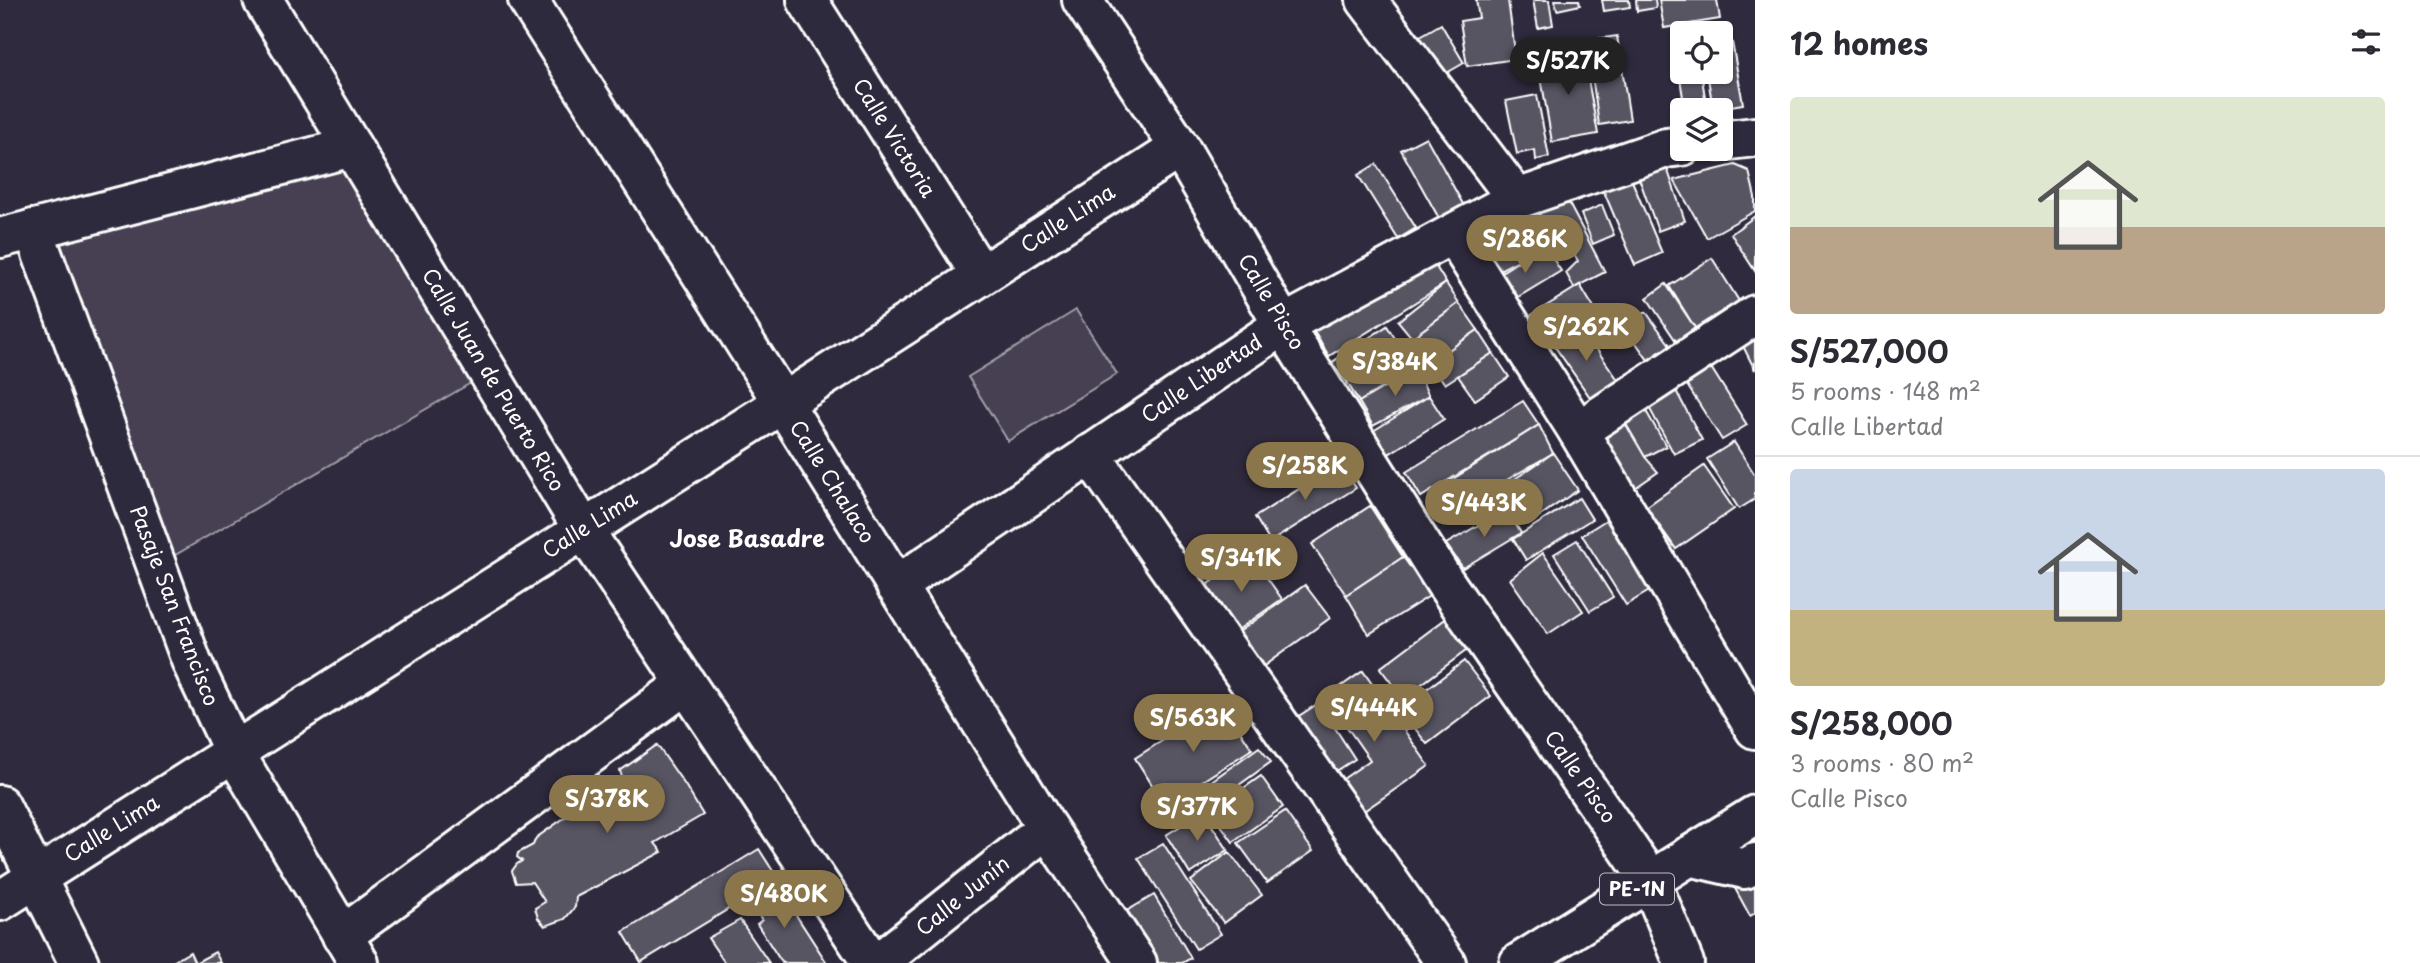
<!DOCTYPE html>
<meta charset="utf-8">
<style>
body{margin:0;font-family:"Playpen Sans",sans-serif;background:#f7f7f7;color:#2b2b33;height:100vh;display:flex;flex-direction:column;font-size:26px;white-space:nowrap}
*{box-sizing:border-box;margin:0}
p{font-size:23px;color:#7c7c81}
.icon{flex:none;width:38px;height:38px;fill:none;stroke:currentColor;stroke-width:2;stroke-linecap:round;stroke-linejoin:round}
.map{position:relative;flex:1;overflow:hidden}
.panel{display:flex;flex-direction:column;background:#fff;width:665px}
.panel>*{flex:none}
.buttons{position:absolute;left:1670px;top:21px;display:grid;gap:14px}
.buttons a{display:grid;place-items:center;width:63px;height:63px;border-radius:7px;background:#fff;box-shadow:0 2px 5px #0004;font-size:35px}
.price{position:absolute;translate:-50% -60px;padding:0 16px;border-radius:24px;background:#8a764a;color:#fff;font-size:23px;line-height:46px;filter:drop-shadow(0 2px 4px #0008)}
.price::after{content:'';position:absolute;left:50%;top:42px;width:21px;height:16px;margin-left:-10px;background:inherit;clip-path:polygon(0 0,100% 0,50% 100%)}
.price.selected{background:#222;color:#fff}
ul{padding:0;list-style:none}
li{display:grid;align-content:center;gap:14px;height:371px;padding:0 35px}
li+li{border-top:2px solid #e1e1e2}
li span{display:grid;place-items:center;height:217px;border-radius:7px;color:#555}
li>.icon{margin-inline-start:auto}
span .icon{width:126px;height:126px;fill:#fffc;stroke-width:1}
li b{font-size:30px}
h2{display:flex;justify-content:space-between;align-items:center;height:84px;padding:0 35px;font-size:30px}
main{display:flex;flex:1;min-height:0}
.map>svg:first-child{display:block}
.green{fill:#464152;stroke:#a2a0a8;stroke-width:2}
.building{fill:#595564;stroke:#fff;stroke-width:2}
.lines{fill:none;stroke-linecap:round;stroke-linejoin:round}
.minor-casing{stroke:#fff;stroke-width:44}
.major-casing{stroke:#fff;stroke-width:44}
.minor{stroke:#2f2a3d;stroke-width:38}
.major{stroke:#2f2a3d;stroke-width:38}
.labels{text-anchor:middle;stroke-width:5;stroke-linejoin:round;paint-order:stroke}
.shield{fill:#2f2a3d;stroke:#c1bfc5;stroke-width:2}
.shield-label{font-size:19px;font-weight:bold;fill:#fff}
.street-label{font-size:21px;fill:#fff;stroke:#2f2a3d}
.neighbourhood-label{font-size:23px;font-weight:bold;fill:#fff;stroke:#2f2a3d}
</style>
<main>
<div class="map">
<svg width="1755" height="963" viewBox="0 0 1755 963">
<rect width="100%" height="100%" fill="#2f2a3d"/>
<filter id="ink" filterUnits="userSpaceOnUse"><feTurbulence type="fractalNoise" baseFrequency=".0143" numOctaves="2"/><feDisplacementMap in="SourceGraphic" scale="14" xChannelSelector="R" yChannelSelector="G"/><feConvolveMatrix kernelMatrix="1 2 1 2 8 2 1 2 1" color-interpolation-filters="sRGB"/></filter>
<g filter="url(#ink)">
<g class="green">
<path d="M 344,163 L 476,380 L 170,558 L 48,240 Z"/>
<path d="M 1076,310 L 1117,374 L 1008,441 L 968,377 Z"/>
</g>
<g class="building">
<path d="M 1476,0 L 1508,0 L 1516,59 L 1467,66 L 1460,21 L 1479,18 Z"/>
<path d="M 1533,0 L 1549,0 L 1553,25 L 1538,28 Z"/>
<path d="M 1555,0 L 1579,0 L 1580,5 L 1557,10 Z"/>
<path d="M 1602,0 L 1629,0 L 1630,7 L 1604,11 Z"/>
<path d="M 1636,0 L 1655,0 L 1656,8 L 1637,11 Z"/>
<path d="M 1659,0 L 1717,0 L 1720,19 L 1664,28 Z"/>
<path d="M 1441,24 L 1464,63 L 1438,78 L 1415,39 Z"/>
<path d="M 1617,36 L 1630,120 L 1599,125 L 1587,40 Z"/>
<path d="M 1732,42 L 1743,104 L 1713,109 L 1707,72 L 1720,72 L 1720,44 Z"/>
<path d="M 1682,46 L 1682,72 L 1701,72 L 1707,110 L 1685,110 L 1675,47 Z"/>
<path d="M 1583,52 L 1598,134 L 1552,142 L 1538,60 Z"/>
<path d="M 1537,95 L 1549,157 L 1536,160 L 1535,150 L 1517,154 L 1506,101 Z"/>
<path d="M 1426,137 L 1464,206 L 1440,220 L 1401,150 Z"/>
<path d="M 1376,164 L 1416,228 L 1398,239 L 1358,175 Z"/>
<path d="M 1735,165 L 1749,171 L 1755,197 L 1755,211 L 1707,238 L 1674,180 Z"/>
<path d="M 1667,168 L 1685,221 L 1658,231 L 1639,178 Z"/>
<path d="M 1630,176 L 1662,253 L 1635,265 L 1602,187 Z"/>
<path d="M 1566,198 L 1605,272 L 1574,288 L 1566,273 L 1578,261 L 1565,239 L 1553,242 L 1538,212 Z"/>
<path d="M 1602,205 L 1614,235 L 1593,244 L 1581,214 Z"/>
<path d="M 1755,216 L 1755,271 L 1731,234 Z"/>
<path d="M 1518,221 L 1534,252 L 1494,273 L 1478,242 Z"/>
<path d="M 1544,245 L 1561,271 L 1505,305 L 1489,280 Z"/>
<path d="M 1430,257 L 1446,283 L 1329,356 L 1313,330 Z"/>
<path d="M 1712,258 L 1739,301 L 1695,328 L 1669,286 Z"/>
<path d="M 1446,283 L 1459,303 L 1412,338 L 1398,321 Z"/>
<path d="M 1666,284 L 1695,328 L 1676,341 L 1647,298 Z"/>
<path d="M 1580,285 L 1595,310 L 1540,345 L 1524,320 Z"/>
<path d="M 1459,303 L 1478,330 L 1430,363 L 1412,338 Z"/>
<path d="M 1646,312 L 1670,345 L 1648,360 L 1625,327 Z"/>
<path d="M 1578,323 L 1621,384 L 1594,403 L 1551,341 Z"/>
<path d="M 1387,326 L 1400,346 L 1347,382 L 1331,363 Z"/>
<path d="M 1478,330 L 1493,353 L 1445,384 L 1430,363 Z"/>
<path d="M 1755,330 L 1755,370 L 1739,338 Z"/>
<path d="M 1390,352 L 1405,373 L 1359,402 L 1347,382 Z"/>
<path d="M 1493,353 L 1509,377 L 1475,400 L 1458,376 Z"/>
<path d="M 1705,358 L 1747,425 L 1722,440 L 1680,374 Z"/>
<path d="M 1416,369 L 1429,396 L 1373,426 L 1359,402 Z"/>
<path d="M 1673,385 L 1702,440 L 1674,454 L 1645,400 Z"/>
<path d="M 1429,396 L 1444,419 L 1387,455 L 1373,431 Z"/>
<path d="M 1523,401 L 1539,425 L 1421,497 L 1406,472 Z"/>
<path d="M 1642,404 L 1666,446 L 1645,457 L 1621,416 Z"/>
<path d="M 1621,416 L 1645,457 L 1658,472 L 1632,490 L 1593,433 Z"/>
<path d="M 1539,425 L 1553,453 L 1452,512 L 1437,489 Z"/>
<path d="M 1734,442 L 1755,475 L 1755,499 L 1739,509 L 1707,459 Z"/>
<path d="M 1553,453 L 1578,490 L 1528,524 L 1503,487 Z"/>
<path d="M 1340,463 L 1356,488 L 1270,542 L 1255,517 Z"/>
<path d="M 1704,466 L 1734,509 L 1676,549 L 1646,507 Z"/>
<path d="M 1579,498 L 1592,519 L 1526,560 L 1513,539 Z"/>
<path d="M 1370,506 L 1403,557 L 1346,595 L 1312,544 Z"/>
<path d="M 1506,509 L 1521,533 L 1463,568 L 1446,544 Z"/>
<path d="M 1606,520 L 1651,590 L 1626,605 L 1582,535 Z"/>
<path d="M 1577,540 L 1613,597 L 1590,611 L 1554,554 Z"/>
<path d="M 1543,553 L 1583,611 L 1548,634 L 1510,579 Z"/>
<path d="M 1251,555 L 1282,599 L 1232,634 L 1200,590 Z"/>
<path d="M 1403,557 L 1431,595 L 1369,634 L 1346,595 Z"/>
<path d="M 1305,585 L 1330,618 L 1261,668 L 1236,634 Z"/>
<path d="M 1448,617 L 1471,647 L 1403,698 L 1380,668 Z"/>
<path d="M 1464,661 L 1491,696 L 1427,744 L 1400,709 Z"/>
<path d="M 1363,671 L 1429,766 L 1358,815 L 1336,784 L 1370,760 L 1326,697 Z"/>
<path d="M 1222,703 L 1252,749 L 1165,805 L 1135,758 Z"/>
<path d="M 1319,703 L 1355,759 L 1327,777 L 1291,721 Z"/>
<path d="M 657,745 L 685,785 L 703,815 L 655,843 L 662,852 L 576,897 L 575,907 L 565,919 L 545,926 L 538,918 L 535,908 L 545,902 L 532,882 L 516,883 L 512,871 L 517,864 L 522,861 L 517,857 L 518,853 L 533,845 L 536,838 L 622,777 L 620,771 Z"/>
<path d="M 1259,747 L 1271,762 L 1193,818 L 1182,802 Z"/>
<path d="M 1261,776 L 1283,807 L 1233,842 L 1211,811 Z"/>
<path d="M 1285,811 L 1313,851 L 1267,883 L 1238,843 Z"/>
<path d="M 1203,812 L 1228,850 L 1190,874 L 1166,835 Z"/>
<path d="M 1163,843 L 1221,934 L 1196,949 L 1138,858 Z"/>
<path d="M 759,849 L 778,879 L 641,962 L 623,932 Z"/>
<path d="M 1229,852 L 1262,895 L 1224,923 L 1191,881 Z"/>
<path d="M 1755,871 L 1755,913 L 1750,916 L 1732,883 Z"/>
<path d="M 765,886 L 777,904 L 785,898 L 827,963 L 782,963 L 757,924 L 762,920 L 747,897 Z"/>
<path d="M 1154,895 L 1191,958 L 1182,963 L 1153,963 L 1123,913 Z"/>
<path d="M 740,920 L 769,963 L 725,963 L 708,938 Z"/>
<path d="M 190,952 L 195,963 L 215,952 L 221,963 L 171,963 Z"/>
</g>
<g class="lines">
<defs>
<g id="minor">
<path d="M 263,0 L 583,529 L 872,963"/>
<path d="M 528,0 L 783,403 L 1047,828 L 1137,963"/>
<path d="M 807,0 L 981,275"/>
<path d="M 1082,0 L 1180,148 L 1283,325 L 1444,581 L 1650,880 L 1684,963"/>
<path d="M 1366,0 L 1517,199"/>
<path d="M 1720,141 L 1755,137"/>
<path d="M 33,229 L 192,663 L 234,752 L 359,963"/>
<path d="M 1453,234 L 1578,431 L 1755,729"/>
<path d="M 0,238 L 352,147"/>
<path d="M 1578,431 L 1755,315"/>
<path d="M 1090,454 L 1446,963"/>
<path d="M 896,586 L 1283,325 L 1517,199 L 1666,148 L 1682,146"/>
<path d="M 0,805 L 79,963"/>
<path d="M 1689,856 L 1745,869 L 1755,863"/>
<path d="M 0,901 L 783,403 L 1180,148"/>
<path d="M 342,936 L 686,684"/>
<path d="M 878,963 L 1047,828"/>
</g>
<path id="major" d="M 1519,963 L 1755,815"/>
</defs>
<use href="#minor" class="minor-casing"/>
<use href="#major" class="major-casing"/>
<use href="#minor" class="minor"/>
<use href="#major" class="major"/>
</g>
</g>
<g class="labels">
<rect class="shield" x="1600" y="873.5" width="74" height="31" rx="5"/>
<g class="shield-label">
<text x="1637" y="896">PE-1N</text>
</g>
<g class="street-label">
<text transform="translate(894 138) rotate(58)" y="7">Calle Victoria</text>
<text transform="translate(1068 219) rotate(-33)" y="7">Calle Lima</text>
<text transform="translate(1271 302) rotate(59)" y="7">Calle Pisco</text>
<text transform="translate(1202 379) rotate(-34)" y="7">Calle Libertad</text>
<text transform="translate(493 380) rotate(59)" y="7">Calle Juan de Puerto Rico</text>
<text transform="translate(832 482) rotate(58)" y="7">Calle Chalaco</text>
<text transform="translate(590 525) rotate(-32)" y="7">Calle Lima</text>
<text transform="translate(174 606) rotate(69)" y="7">Pasaje San Francisco</text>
<text transform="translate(1580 777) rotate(55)" y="7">Calle Pisco</text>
<text transform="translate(112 829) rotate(-32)" y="7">Calle Lima</text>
<text transform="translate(963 896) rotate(-39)" y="7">Calle Junín</text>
</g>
<g class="neighbourhood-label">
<text x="747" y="547">Jose Basadre</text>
</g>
</g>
</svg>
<div class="buttons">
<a><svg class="icon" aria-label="locate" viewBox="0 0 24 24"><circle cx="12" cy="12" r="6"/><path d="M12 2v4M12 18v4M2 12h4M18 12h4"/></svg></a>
<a><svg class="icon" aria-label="layers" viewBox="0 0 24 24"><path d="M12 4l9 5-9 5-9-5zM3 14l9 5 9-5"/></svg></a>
</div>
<b class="price selected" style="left:1568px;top:97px">S/527K</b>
<b class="price" style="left:1525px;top:275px">S/286K</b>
<b class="price" style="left:1586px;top:363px">S/262K</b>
<b class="price" style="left:1395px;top:398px">S/384K</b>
<b class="price" style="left:1305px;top:502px">S/258K</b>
<b class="price" style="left:1484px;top:539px">S/443K</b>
<b class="price" style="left:1241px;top:594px">S/341K</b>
<b class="price" style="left:1374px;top:744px">S/444K</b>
<b class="price" style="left:1193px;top:754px">S/563K</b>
<b class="price" style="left:607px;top:835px">S/378K</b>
<b class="price" style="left:1197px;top:843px">S/377K</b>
<b class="price" style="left:784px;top:930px">S/480K</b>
</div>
<section class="panel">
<h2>12 homes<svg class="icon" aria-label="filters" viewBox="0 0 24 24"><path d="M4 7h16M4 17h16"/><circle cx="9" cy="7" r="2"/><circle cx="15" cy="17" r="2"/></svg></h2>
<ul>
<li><span style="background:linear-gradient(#dfe7d0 60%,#b9a48a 0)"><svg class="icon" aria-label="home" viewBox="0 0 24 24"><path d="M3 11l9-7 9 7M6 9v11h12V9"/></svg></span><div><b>S/527,000</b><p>5 rooms · 148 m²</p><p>Calle Libertad</p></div></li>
<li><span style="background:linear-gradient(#c9d6e8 65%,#c2b280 0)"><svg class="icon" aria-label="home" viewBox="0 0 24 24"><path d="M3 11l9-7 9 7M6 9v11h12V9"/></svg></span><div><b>S/258,000</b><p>3 rooms · 80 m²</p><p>Calle Pisco</p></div></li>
</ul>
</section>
</main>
